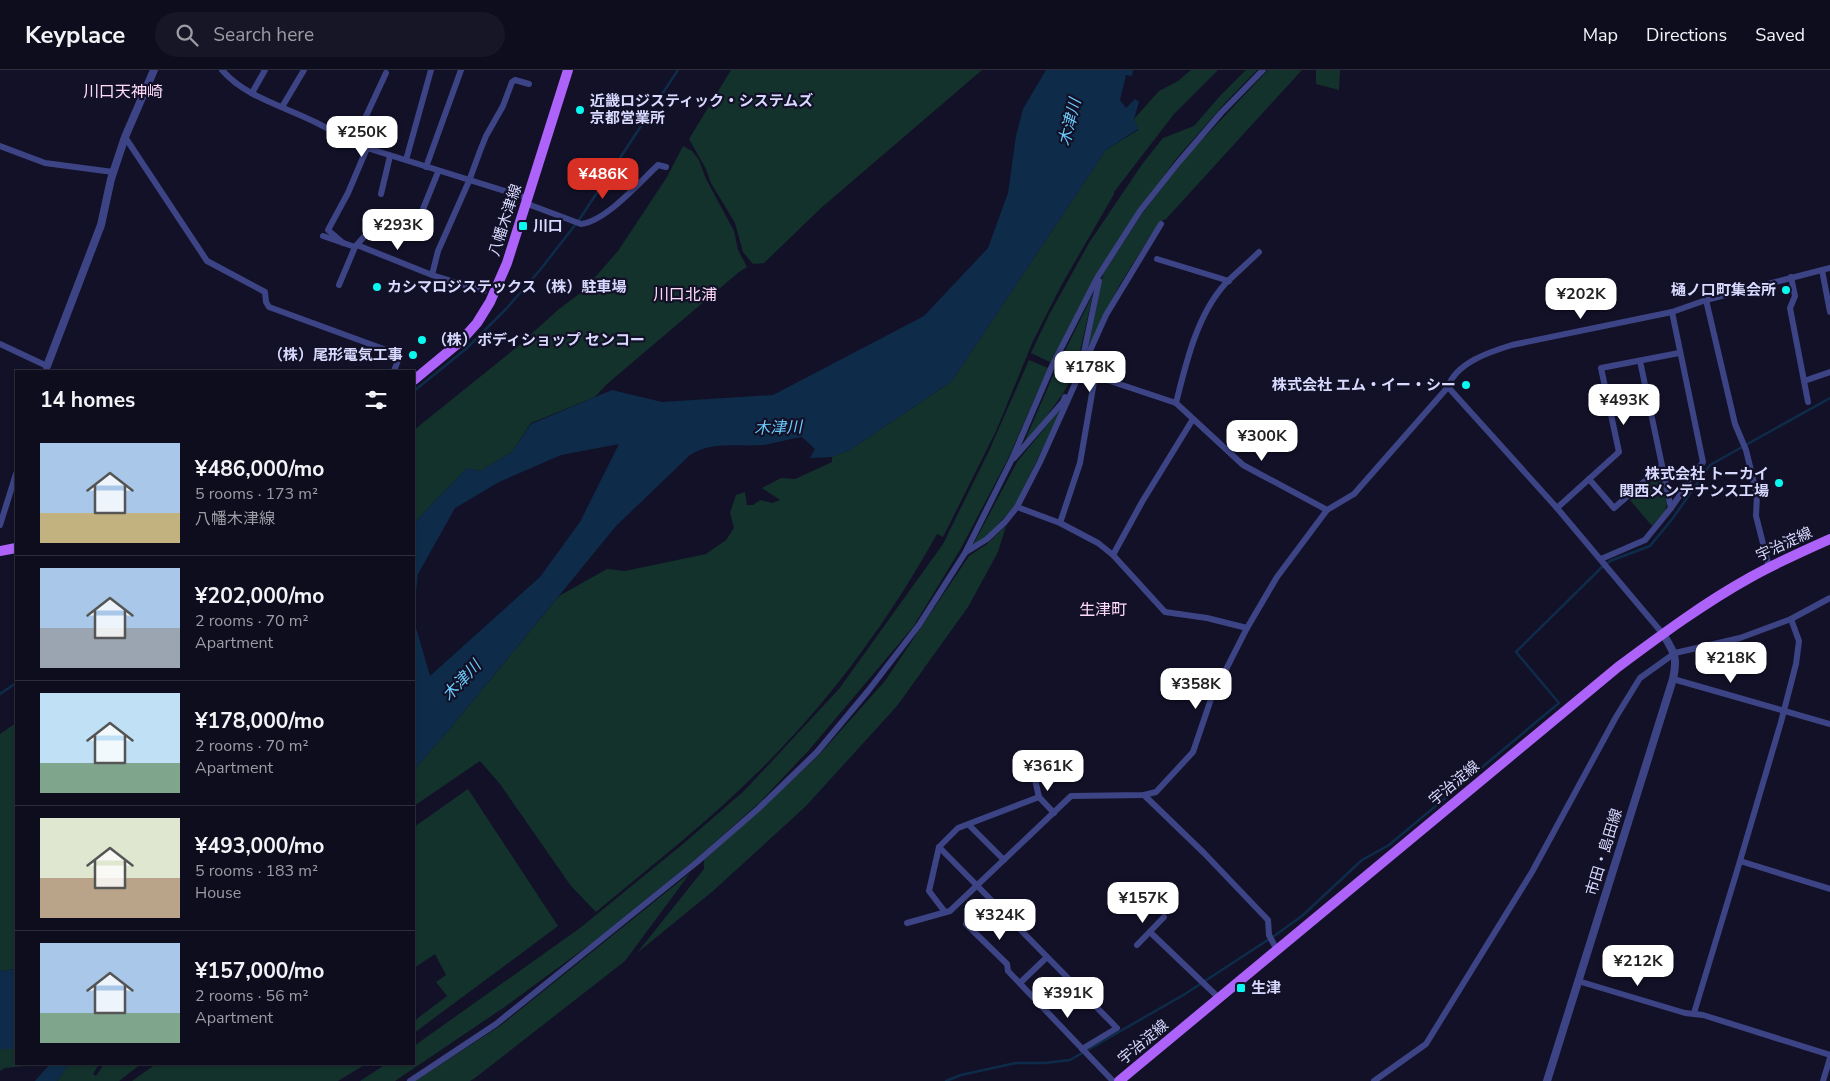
<!DOCTYPE html>
<meta charset="utf-8">
<style>
body{margin:0;font-family:"Nunito Sans","Noto Sans JP",sans-serif;background:#171627;color:#f1f3f6;height:100vh;display:flex;flex-direction:column;font-size:19px;white-space:nowrap}
*{box-sizing:border-box;margin:0}
p{font-size:16px;color:#9b9ca4}
.icon{flex:none;width:28px;height:28px;fill:none;stroke:currentColor;stroke-width:2;stroke-linecap:round;stroke-linejoin:round}
.map{position:relative;flex:1;overflow:hidden}
.details{position:absolute;left:15px;top:300px;width:400px;height:695px;display:flex;flex-direction:column;background:#0e0d1e;border-radius:0px;box-shadow:0 1px 4px #0004,0 0 0 1px #2e2d3c}
.details>*{flex:none}
.price{position:absolute;translate:-50% -42px;padding:0 11px;border-radius:10px;background:#fff;color:#222;font-size:16px;line-height:32px;filter:drop-shadow(0 1px 2px #0008)}
.price::after{content:'';position:absolute;left:50%;top:30px;width:15px;height:11px;margin-left:-8px;background:inherit;clip-path:polygon(0 0,100% 0,50% 100%)}
.price.current{background:#d93025;color:#fff}
ul{padding:0;list-style:none}
li{display:flex;align-items:center;gap:15px;height:125px;padding:0 25px}
li+li{border-top:1px solid #2e2d3c}
li span{display:grid;place-items:center;flex:none;width:140px;height:100px;border-radius:0px;color:#555}
li>.icon{margin-inline-start:auto}
span .icon{width:60px;height:60px;fill:#fffc;stroke-width:1}
li b{font-size:21px}
h2{display:flex;justify-content:space-between;align-items:center;height:60px;padding:0 25px;font-size:21px}
header{display:flex;align-items:center;gap:30px;box-sizing:border-box;height:70px;padding:0 25px;background:#0e0d1e;border-bottom:1px solid #2e2d3c}
header strong{font-size:24px}
nav{display:flex;gap:28px;margin-inline-start:auto;font-size:18px}
.search{width:350px;height:45px;background:#171627;display:flex;align-items:center;gap:12px;box-sizing:border-box;padding:0 18px;border-radius:28px;color:#9b9ca4;font-size:19px}
.map>svg:first-child{display:block}
.green{fill:#14322c}
.water{fill:#0e2c49}
.lines{fill:none;stroke-linecap:round;stroke-linejoin:round}
.stream{stroke:#0e2c49;stroke-width:2.5}
.minor{stroke:#3d4485;stroke-width:6}
.tertiary{stroke:#3d4485;stroke-width:8}
.primary{stroke:#ad63fa;stroke-width:10}
.poi-dot{fill:#0bf8f0;stroke:#121128;stroke-width:2}
.labels{text-anchor:middle;stroke-width:4.5;stroke-linejoin:round;paint-order:stroke}
.poi-label{font-size:15px;font-weight:bold;fill:#d8d9fe;stroke:#121128;text-anchor:start}
.street-label{font-size:15px;fill:#d8d9fe;stroke:#121128}
.neighbourhood-label{font-size:16px;fill:#fedaf6;stroke:#121128}
.water-label{font-size:16px;font-style:italic;fill:#6acbfb;stroke:#121128}
</style>
<header>
<strong>Keyplace</strong>
<div class="search"><svg class="icon" aria-label="search" viewBox="0 0 24 24"><circle cx="10" cy="10" r="6"/><path d="M15 15l6 6"/></svg>Search here</div>
<nav><a>Map</a><a>Directions</a><a>Saved</a></nav>
</header>
<div class="map">
<svg width="1830" height="1011" viewBox="0 0 1830 1011">
<rect width="100%" height="100%" fill="#121128"/>
<g class="green">
<path d="M 731,0 L 982,0 L 821,138 L 764,193 L 753,194 L 743,182 L 735,153 L 711,113 L 706,99 L 689,69 Z"/>
<path d="M 1191,0 L 1218,0 L 1174,44 L 1114,122 L 1114,124 L 1062,214 L 1033,271 L 996,361 L 943,467 L 937,464 C 889,550 830,631 760,700 C 709,751 651,796 596,842 L 571,816 L 500,714 L 480,691 L 414,736 L 414,700 L 458,649 L 559,526 L 607,499 L 625,501 L 706,484 L 726,470 L 734,458 L 730,443 L 736,425 L 745,422 L 747,435 L 753,435 L 760,430 L 772,433 L 780,430 L 762,418 L 781,408 L 795,409 L 832,392 L 832,387 L 850,380 L 952,311 L 1106,80 L 1138,60 L 1134,49 L 1159,21 L 1178,11 Z"/>
<path d="M 1246,0 L 1257,0 L 1225,33 L 1176,89 L 1116,173 L 1052,293 L 1031,283 L 1049,245 L 1089,173 L 1143,93 L 1163,68 L 1194,56 L 1220,26 Z"/>
<path d="M 1268,0 L 1302,0 L 1166,149 L 1159,152 L 1119,216 L 1088,277 L 1103,204 L 1142,144 L 1184,89 Z"/>
<path d="M 1316,0 L 1340,0 L 1339,20 L 1316,14 Z"/>
<path d="M 683,76 L 692,81 L 699,90 L 706,109 L 734,161 L 738,180 L 747,197 L 739,202 L 607,314 L 595,327 L 531,353 L 512,382 L 480,401 L 467,398 L 414,453 L 414,360 L 517,277 L 559,239 L 583,221 L 618,181 L 667,107 Z"/>
<path d="M 1093,224 L 1075,303 L 1062,325 L 1020,382 L 1055,301 Z"/>
<path d="M 1029,290 L 1048,298 L 1008,389 L 960,480 L 913,557 L 809,680 L 760,732 L 697,788 L 593,872 L 506,936 L 395,1011 L 360,1011 L 386,994 L 414,994 L 414,976 L 580,858 L 683,774 L 745,720 L 839,619 L 943,474 L 988,383 Z"/>
<path d="M 1063,336 L 1015,436 L 986,467 L 973,475 L 1017,392 Z"/>
<path d="M 1661,402 L 1667,434 L 1665,441 L 1652,456 L 1630,430 Z"/>
<path d="M 1006,456 L 998,482 L 968,537 L 897,636 L 806,736 L 713,821 L 637,883 L 704,799 L 704,790 L 819,685 L 885,611 L 969,486 L 987,474 Z"/>
<path d="M 16,653 L 16,899 L 0,901 L 0,664 Z"/>
<path d="M 468,719 L 558,856 L 414,963 L 414,951 L 447,926 L 436,912 L 446,905 L 435,884 L 414,898 L 414,757 Z"/>
<path d="M 690,803 L 625,891 L 475,1008 L 470,1011 L 415,1011 L 500,956 Z"/>
<path d="M 0,979 L 16,979 L 16,994 L 50,994 L 5,998 L 0,1001 Z"/>
<path d="M 69,994 L 99,994 L 93,1004 L 96,1006 L 104,994 L 141,994 L 119,1011 L 57,1011 Z"/>
<path d="M 156,994 L 366,994 L 338,1011 L 132,1011 Z"/>
</g>
<g class="water">
<path d="M 1046,0 L 1133,0 L 1132,6 L 1126,5 L 1120,30 L 1126,38 L 1135,29 L 1139,32 L 1134,49 L 1138,59 L 1106,80 L 952,311 L 850,380 L 832,387 L 810,388 L 815,379 L 802,367 C 789,369 776,373 763,375 C 738,377 712,371 690,385 L 616,456 L 458,649 L 414,700 L 414,551 L 430,606 L 540,507 L 580,452 L 619,374 L 561,385 L 499,412 L 455,438 L 418,504 L 414,541 L 414,453 L 467,398 L 480,401 L 512,382 L 531,354 L 612,320 L 662,332 L 773,325 L 924,246 L 988,178 L 1008,123 L 1016,66 L 1023,39 Z"/>
<path d="M 16,899 L 16,979 L 0,979 L 0,901 Z"/>
<path d="M 50,994 L 69,994 L 57,1011 L 35,1011 Z"/>
</g>
<g class="lines">
<g class="stream">
<path d="M 414,321 L 467,278 L 506,239 L 540,200 L 579,150 L 678,0"/>
<path d="M 0,624 L 16,613"/>
<path d="M 946,1011 L 961,1005 L 1016,993 L 1045,993 L 1070,990 L 1185,924 L 1274,866 L 1302,846 L 1362,790 L 1389,775 L 1559,633 L 1516,582 L 1602,497 L 1610,491 L 1650,476 L 1673,448 L 1710,395 L 1830,328"/>
</g>
<g class="minor">
<path d="M 222,0 C 246,28 287,37 319,54 C 335,62 348,70 365,76 L 367,78 L 527,128"/>
<path d="M 252,23 L 265,0"/>
<path d="M 282,37 L 304,0"/>
<path d="M 125,67 L 207,191 L 265,222 L 266,232 L 269,237 L 400,285 L 394,301"/>
<path d="M 354,72 L 386,3"/>
<path d="M 0,76 L 45,93 L 113,102"/>
<path d="M 406,90 L 431,0"/>
<path d="M 426,97 L 461,0"/>
<path d="M 381,124 L 390,86"/>
<path d="M 525,133 L 581,154 C 606,151 639,113 658,95 L 666,97"/>
<path d="M 423,139 L 438,102"/>
<path d="M 323,166 L 355,177"/>
<path d="M 343,173 L 328,160 L 348,123 L 367,78"/>
<path d="M 357,175 L 432,205"/>
<path d="M 1157,189 L 1229,211"/>
<path d="M 1822,200 L 1830,242"/>
<path d="M 1791,207 L 1795,226 L 1790,238 L 1808,332"/>
<path d="M 339,215 L 355,177 L 369,161"/>
<path d="M 484,221 L 432,205 L 438,181 L 469,111 L 480,81 L 486,66 L 503,36 L 512,12 L 515,10 L 529,14"/>
<path d="M 1706,230 L 1735,354 L 1746,380 L 1757,425 L 1756,446 L 1769,497"/>
<path d="M 0,274 L 47,296 L 46,301"/>
<path d="M 1083,287 L 1099,211"/>
<path d="M 1640,291 L 1671,438"/>
<path d="M 1095,306 L 1176,333 L 1243,395 L 1327,440"/>
<path d="M 1078,309 L 1089,312 L 1095,306"/>
<path d="M 1804,311 L 1830,302"/>
<path d="M 1448,317 L 1557,438 L 1663,564"/>
<path d="M 1176,333 C 1186,293 1197,245 1225,214 C 1236,203 1248,193 1259,182"/>
<path d="M 1014,388 L 1063,332 L 1065,327"/>
<path d="M 1589,409 L 1614,438 L 1662,396"/>
<path d="M 1017,437 L 1060,453 L 1098,473 L 1113,485 L 1165,542 L 1207,548 L 1247,558"/>
<path d="M 1557,438 L 1619,382 L 1601,298 L 1679,283"/>
<path d="M 1060,453 L 1080,393 L 1095,306"/>
<path d="M 0,455 L 16,404"/>
<path d="M 966,482 L 987,469 L 1005,452 L 1017,437 L 1040,392 L 1106,245 L 1161,154"/>
<path d="M 1113,485 L 1142,432 L 1193,349"/>
<path d="M 1601,489 L 1645,470 L 1671,438 L 1703,392 L 1672,242"/>
<path d="M 1673,609 L 1830,654"/>
<path d="M 1034,705 L 1039,727 L 1054,743"/>
<path d="M 1144,725 L 1204,783 L 1268,850 L 1269,865 L 1277,880"/>
<path d="M 969,755 L 1004,790"/>
<path d="M 939,777 L 1117,958 L 1082,979"/>
<path d="M 1740,791 L 1830,819"/>
<path d="M 945,842 L 929,821 L 939,777 L 958,758 L 1039,727"/>
<path d="M 907,853 L 950,841 L 1071,726 L 1144,725 L 1156,722 L 1193,682 L 1211,629 L 1247,558 L 1277,507 L 1327,440 L 1354,424 L 1448,317 C 1456,293 1489,282 1512,275 L 1672,242 L 1706,230 L 1830,198"/>
<path d="M 966,854 L 1007,894 L 1008,901 L 1113,1011"/>
<path d="M 1150,862 L 1219,928"/>
<path d="M 1137,875 L 1164,847"/>
<path d="M 1578,911 L 1685,943 L 1703,945 L 1830,985"/>
<path d="M 1020,913 L 1047,887"/>
<path d="M 1694,943 L 1740,791 L 1781,652 L 1796,594 L 1799,571 L 1791,549"/>
<path d="M 410,1011 L 496,954 L 697,792 L 759,738 L 817,682 L 868,621 L 919,555 L 965,483 L 1012,389 L 1052,296 L 1097,208 L 1140,141 L 1178,93 L 1221,43 L 1263,0"/>
<path d="M 1374,1011 L 1426,974 L 1532,802 L 1616,647 L 1640,608 L 1675,583 L 1740,568 L 1791,549 L 1830,528"/>
<path d="M 1823,1011 L 1830,988"/>
</g>
<g class="tertiary">
<path d="M 47,296 L 101,155 L 111,109 L 125,67 L 154,0"/>
<path d="M 1547,1011 L 1673,609 C 1678,587 1674,582 1663,564"/>
</g>
<g class="primary">
<path d="M 414,310 L 461,271 L 477,253 L 490,232 L 507,193 L 568,0"/>
<path d="M 0,481 L 16,478"/>
<path d="M 1119,1011 L 1618,597 C 1661,565 1704,533 1751,507 C 1776,493 1803,481 1830,469"/>
</g>
</g>
<g class="poi-dot">
<circle cx="580" cy="40" r="5"/>
<rect x="518" y="151" width="10" height="10" rx="2.5"/>
<circle cx="377" cy="217" r="5"/>
<circle cx="1786" cy="220" r="5"/>
<circle cx="422" cy="270" r="5"/>
<circle cx="413" cy="285" r="5"/>
<circle cx="1466" cy="315" r="5"/>
<circle cx="1779" cy="413" r="5"/>
<rect x="1236" y="913" width="10" height="10" rx="2.5"/>
</g>
<g class="labels">
<g class="poi-label">
<text x="590" y="36">近畿ロジスティック・システムズ<tspan x="590" dy="17">京都営業所</tspan></text>
<text x="533" y="161">川口</text>
<text x="387" y="222">カシマロジステックス（株）駐車場</text>
<text x="1776" y="225" text-anchor="end">樋ノ口町集会所</text>
<text x="432" y="275">（株）ボディショップ センコー</text>
<text x="403" y="290" text-anchor="end">（株）尾形電気工事</text>
<text x="1456" y="320" text-anchor="end">株式会社 エム・イー・シー</text>
<text x="1769" y="409" text-anchor="end">株式会社 トーカイ<tspan x="1769" dy="17">関西メンテナンス工場</tspan></text>
<text x="1251" y="923">生津</text>
</g>
<g class="street-label">
<text transform="translate(505 150) rotate(-72)" y="5">八幡木津線</text>
<text transform="translate(1784 474) rotate(-25)" y="5">宇治淀線</text>
<text transform="translate(1454 713) rotate(-40)" y="5">宇治淀線</text>
<text transform="translate(1604 782) rotate(-73)" y="5">市田・島田線</text>
<text transform="translate(1143 972) rotate(-40)" y="5">宇治淀線</text>
</g>
<g class="neighbourhood-label">
<text x="123" y="27">川口天神崎</text>
<text x="685" y="230">川口北浦</text>
<text x="1103" y="545">生津町</text>
</g>
<g class="water-label">
<text transform="translate(1069 52) rotate(-76)" y="6">木津川</text>
<text transform="translate(778 357) rotate(-2)" y="6">木津川</text>
<text transform="translate(461 610) rotate(-47)" y="6">木津川</text>
</g>
</g>
</svg>
<b class="price" style="left:362px;top:88px">¥250K</b>
<b class="price current" style="left:603px;top:130px">¥486K</b>
<b class="price" style="left:398px;top:181px">¥293K</b>
<b class="price" style="left:1581px;top:250px">¥202K</b>
<b class="price" style="left:1090px;top:323px">¥178K</b>
<b class="price" style="left:1624px;top:356px">¥493K</b>
<b class="price" style="left:1262px;top:392px">¥300K</b>
<b class="price" style="left:1731px;top:614px">¥218K</b>
<b class="price" style="left:1196px;top:640px">¥358K</b>
<b class="price" style="left:1048px;top:722px">¥361K</b>
<b class="price" style="left:1143px;top:854px">¥157K</b>
<b class="price" style="left:1000px;top:871px">¥324K</b>
<b class="price" style="left:1638px;top:917px">¥212K</b>
<b class="price" style="left:1068px;top:949px">¥391K</b>
<section class="details">
<h2>14 homes<svg class="icon" aria-label="filters" viewBox="0 0 24 24"><path d="M4 7h16M4 17h16"/><circle cx="9" cy="7" r="2"/><circle cx="15" cy="17" r="2"/></svg></h2>
<ul>
<li><span style="background:linear-gradient(#a9c7e8 70%,#c2b280 0)"><svg class="icon" aria-label="home" viewBox="0 0 24 24"><path d="M3 11l9-7 9 7M6 9v11h12V9"/></svg></span><div><b>¥486,000/mo</b><p>5 rooms · 173 m²</p><p>八幡木津線</p></div></li>
<li><span style="background:linear-gradient(#a9c7e8 60%,#9aa5b1 0)"><svg class="icon" aria-label="home" viewBox="0 0 24 24"><path d="M3 11l9-7 9 7M6 9v11h12V9"/></svg></span><div><b>¥202,000/mo</b><p>2 rooms · 70 m²</p><p>Apartment</p></div></li>
<li><span style="background:linear-gradient(#bfe0f5 70%,#7fa58c 0)"><svg class="icon" aria-label="home" viewBox="0 0 24 24"><path d="M3 11l9-7 9 7M6 9v11h12V9"/></svg></span><div><b>¥178,000/mo</b><p>2 rooms · 70 m²</p><p>Apartment</p></div></li>
<li><span style="background:linear-gradient(#dfe7d0 60%,#b9a48a 0)"><svg class="icon" aria-label="home" viewBox="0 0 24 24"><path d="M3 11l9-7 9 7M6 9v11h12V9"/></svg></span><div><b>¥493,000/mo</b><p>5 rooms · 183 m²</p><p>House</p></div></li>
<li><span style="background:linear-gradient(#a9c7e8 70%,#7fa58c 0)"><svg class="icon" aria-label="home" viewBox="0 0 24 24"><path d="M3 11l9-7 9 7M6 9v11h12V9"/></svg></span><div><b>¥157,000/mo</b><p>2 rooms · 56 m²</p><p>Apartment</p></div></li>
</ul>
</section>
</div>
